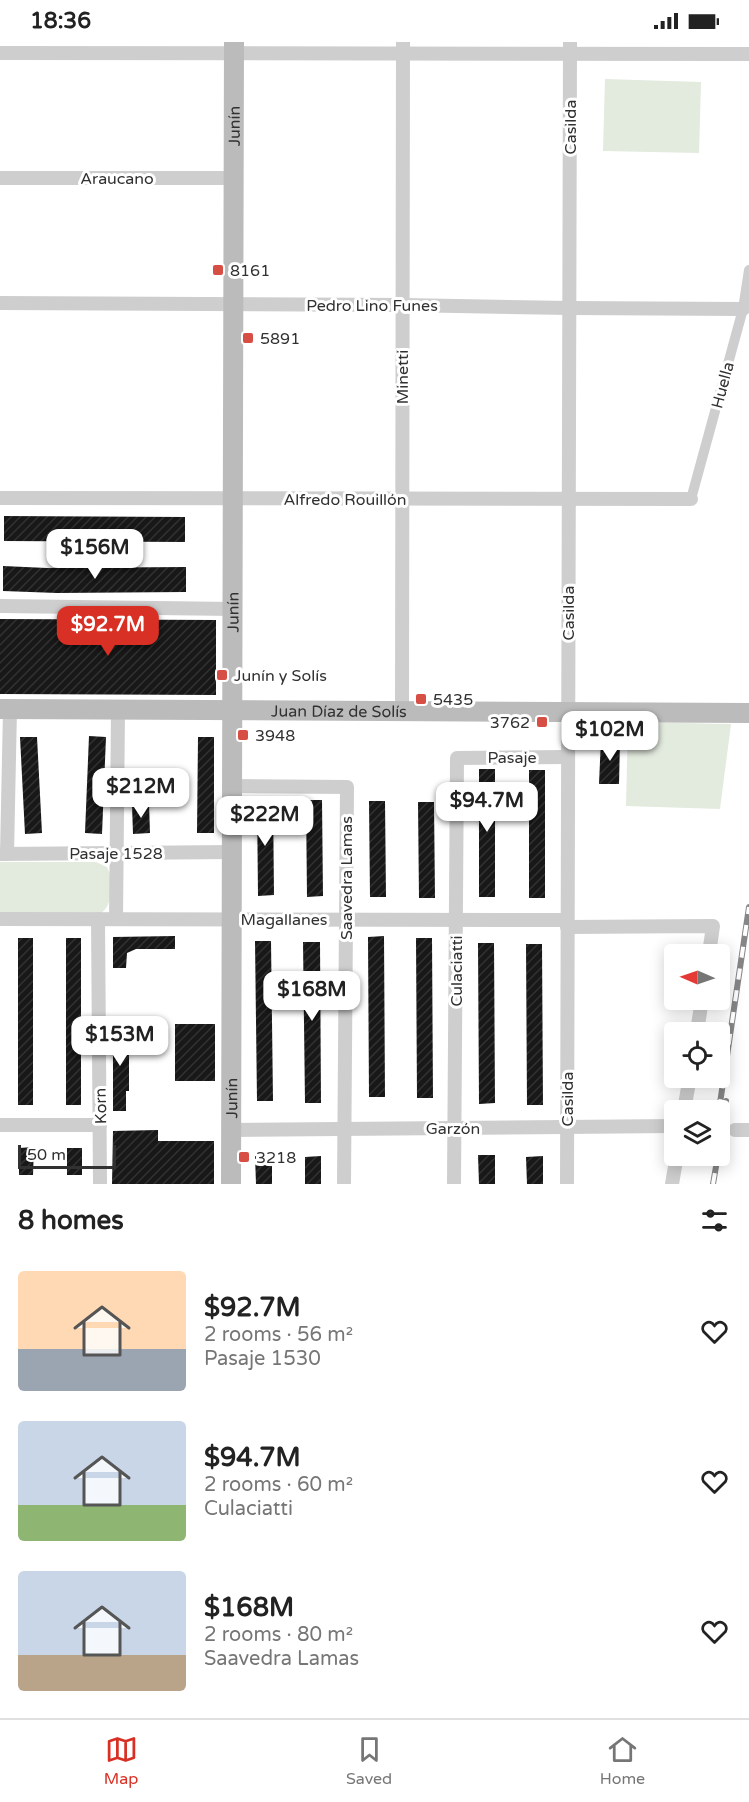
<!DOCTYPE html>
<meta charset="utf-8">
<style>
body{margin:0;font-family:"Varela Round",sans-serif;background:#f6f6f6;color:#222;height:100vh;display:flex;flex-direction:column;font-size:22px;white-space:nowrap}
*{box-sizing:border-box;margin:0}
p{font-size:20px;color:#767676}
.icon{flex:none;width:33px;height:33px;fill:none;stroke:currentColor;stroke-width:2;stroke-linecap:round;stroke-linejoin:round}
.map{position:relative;height:1142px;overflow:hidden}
.side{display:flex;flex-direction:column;background:#fff;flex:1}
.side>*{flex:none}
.needle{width:39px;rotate:272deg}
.controls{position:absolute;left:664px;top:902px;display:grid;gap:12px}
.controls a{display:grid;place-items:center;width:66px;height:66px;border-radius:6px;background:#fff;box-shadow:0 3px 15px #0003;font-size:30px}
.scale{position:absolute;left:18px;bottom:15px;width:98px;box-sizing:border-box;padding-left:6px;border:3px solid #313131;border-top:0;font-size:16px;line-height:21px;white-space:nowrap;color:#313131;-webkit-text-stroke:4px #fff;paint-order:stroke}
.price{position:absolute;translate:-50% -51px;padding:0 14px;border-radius:12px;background:#fff;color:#222;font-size:20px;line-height:39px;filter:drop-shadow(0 2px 3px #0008)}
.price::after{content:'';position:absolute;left:50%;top:36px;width:18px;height:14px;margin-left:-9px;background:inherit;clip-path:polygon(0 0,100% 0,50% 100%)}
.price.selected{background:#d93025;color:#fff}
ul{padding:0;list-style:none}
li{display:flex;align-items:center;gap:18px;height:150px;padding:0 18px}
li span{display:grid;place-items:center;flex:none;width:168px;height:120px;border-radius:6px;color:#555}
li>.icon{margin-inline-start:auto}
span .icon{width:72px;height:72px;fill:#fffc;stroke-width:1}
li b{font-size:26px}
h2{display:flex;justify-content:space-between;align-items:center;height:72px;padding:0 18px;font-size:26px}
.status{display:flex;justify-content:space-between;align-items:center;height:42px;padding:0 30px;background:#fff;direction:ltr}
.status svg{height:16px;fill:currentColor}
.tabs{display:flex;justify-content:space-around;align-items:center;height:84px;border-top:2px solid #e0e0e0;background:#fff;font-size:16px;color:#767676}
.tabs a{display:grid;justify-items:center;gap:3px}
.tabs .selected{color:#d93025}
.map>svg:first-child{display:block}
.green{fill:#e3eade}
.building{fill:url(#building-hatch)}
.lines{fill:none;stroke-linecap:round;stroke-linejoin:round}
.pedestrian{stroke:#cecece;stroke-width:10}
.minor{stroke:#cecece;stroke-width:14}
.secondary{stroke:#bbb;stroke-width:20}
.rail-casing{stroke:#868686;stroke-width:6}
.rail{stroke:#fff;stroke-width:4;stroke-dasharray:11;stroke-linecap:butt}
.poi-dot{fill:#d74e45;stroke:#fff;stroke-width:2}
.labels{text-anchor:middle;stroke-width:6;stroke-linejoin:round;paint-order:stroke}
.street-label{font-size:16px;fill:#313131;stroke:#fff}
.poi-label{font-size:16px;fill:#313131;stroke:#fff;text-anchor:start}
</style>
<div class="status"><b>18:36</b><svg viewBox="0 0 49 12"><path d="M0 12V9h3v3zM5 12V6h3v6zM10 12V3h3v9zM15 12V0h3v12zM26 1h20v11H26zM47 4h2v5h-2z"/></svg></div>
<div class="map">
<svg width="749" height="1142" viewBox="0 0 749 1142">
<defs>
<pattern id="building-hatch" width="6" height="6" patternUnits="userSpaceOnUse" patternTransform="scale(1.5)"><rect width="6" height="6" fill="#181818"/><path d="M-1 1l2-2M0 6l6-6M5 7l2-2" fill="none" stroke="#313131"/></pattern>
</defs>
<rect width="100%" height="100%" fill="#fff"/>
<g class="green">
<path d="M 605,37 L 701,40 L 699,111 L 603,109 Z"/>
<path d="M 628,680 L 731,682 L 720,767 L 626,764 Z"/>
<path d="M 0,820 L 96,820 L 107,825 L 110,832 C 110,847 114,862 100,872 L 0,871 Z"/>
</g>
<g class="building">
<path d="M 4,474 L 185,475 L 185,500 L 4,499 Z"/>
<path d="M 3,524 L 47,526 L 186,525 L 186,550 L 57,551 L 3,549 Z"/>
<path d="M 0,577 L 216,578 L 216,653 L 0,652 Z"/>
<path d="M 89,694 L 106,695 L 102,792 L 85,791 Z"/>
<path d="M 20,695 L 37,695 L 42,791 L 25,792 Z"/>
<path d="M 198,695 L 214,695 L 214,791 L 197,791 Z"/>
<path d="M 601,697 L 620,698 L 619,742 L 599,742 Z"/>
<rect x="479" y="727" width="16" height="128"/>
<rect x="529" y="728" width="16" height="128"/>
<path d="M 257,757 L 273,757 L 274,853 L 258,854 Z"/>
<path d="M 306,758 L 322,758 L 323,854 L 307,855 Z"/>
<path d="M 369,759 L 385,759 L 386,855 L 370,855 Z"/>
<path d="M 418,760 L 434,760 L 435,856 L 419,856 Z"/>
<path d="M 149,762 L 150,791 L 133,792 L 132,763 Z"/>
<path d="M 175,894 L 175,907 L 136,907 L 127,911 L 126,926 L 113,926 L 113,895 Z"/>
<path d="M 384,894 L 385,1055 L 369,1055 L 368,895 Z"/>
<rect x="18" y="896" width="15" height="167"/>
<rect x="66" y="896" width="15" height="167"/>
<path d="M 416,896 L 432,896 L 433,1056 L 417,1056 Z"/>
<path d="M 255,899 L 271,899 L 273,1059 L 257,1059 Z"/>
<path d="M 303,900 L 320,900 L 321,1061 L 305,1061 Z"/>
<path d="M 478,901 L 494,901 L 495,1061 L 479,1062 Z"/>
<path d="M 526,902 L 542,902 L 543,1063 L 527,1063 Z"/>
<path d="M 113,981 L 125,982 L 125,993 L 129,993 L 129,1049 L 126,1049 L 126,1069 L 113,1069 Z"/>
<rect x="175" y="982" width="40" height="57"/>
<path d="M 158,1088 L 158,1099 L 214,1099 L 214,1142 L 112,1142 L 113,1089 Z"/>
<path d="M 34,1105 L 33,1133 L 19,1133 L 19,1106 Z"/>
<rect x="67" y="1106" width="15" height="27"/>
<path d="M 478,1113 L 495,1113 L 495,1142 L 479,1142 Z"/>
<path d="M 255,1114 L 272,1114 L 272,1142 L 256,1142 Z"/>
<path d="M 321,1114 L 321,1142 L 305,1142 L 305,1115 Z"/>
<path d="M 543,1114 L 543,1142 L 527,1142 L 526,1115 Z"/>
</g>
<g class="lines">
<path class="pedestrian" d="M 691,457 L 743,267 L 749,228"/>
<g class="minor">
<path d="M 0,11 L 749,12"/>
<path d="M 0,136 L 234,136"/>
<path d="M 0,261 L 403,263 L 569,266 L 743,267"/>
<path d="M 0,456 L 691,457"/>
<path d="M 0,564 L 234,567"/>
<path d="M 402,669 L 403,0"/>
<path d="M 233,744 L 347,745 L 344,1142"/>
<path d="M 0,812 L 233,810"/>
<path d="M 7,812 L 10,667"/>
<path d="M 0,877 L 567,878"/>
<path d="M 98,877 L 100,1142"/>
<path d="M 116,877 L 118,668"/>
<path d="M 567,885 L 713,884 L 709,912"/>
<path d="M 697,990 L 702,957"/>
<path d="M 684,1068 L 690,1035"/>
<path d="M 0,1083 L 100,1083"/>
<path d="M 231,1088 L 675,1084"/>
<path d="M 735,1088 L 749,1088"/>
<path d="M 454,1142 L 457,716 L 567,715"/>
<path d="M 567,1142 L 570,0"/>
<path d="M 672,1142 L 677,1113"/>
</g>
<g class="secondary">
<path id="s1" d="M 0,667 L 749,671"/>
<path id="s2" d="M 231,1142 L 234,0"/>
</g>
<defs>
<g id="rail">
<path d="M 719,1068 L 749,865"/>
<path d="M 720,1100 L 726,1059"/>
<path d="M 713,1142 L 718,1113"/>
</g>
</defs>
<use href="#rail" class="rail-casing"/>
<use href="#rail" class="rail"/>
</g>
<g class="poi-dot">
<rect x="212" y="222" width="12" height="12" rx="3"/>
<rect x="242" y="290" width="12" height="12" rx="3"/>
<rect x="216" y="627" width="12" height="12" rx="3"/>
<rect x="415" y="651" width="12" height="12" rx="3"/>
<rect x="536" y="674" width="12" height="12" rx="3"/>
<rect x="237" y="687" width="12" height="12" rx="3"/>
<rect x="238" y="1109" width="12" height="12" rx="3"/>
</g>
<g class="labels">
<g class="street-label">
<text dy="6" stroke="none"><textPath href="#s2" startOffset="1058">Junín</textPath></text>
<text transform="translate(570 85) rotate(-90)" y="6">Casilda</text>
<text x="117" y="142">Araucano</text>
<text x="372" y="269">Pedro Lino Funes</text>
<text transform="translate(402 335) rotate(-90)" y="6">Minetti</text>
<text transform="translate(722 343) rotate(-75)" y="6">Huella</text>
<text x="345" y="463">Alfredo Rouillón</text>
<text dy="6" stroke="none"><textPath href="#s2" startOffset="572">Junín</textPath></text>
<text transform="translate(568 571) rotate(-90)" y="6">Casilda</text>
<text dy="6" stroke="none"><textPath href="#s1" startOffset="339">Juan Díaz de Solís</textPath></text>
<text x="512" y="721">Pasaje</text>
<text x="116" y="817">Pasaje 1528</text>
<text transform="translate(346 836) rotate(-90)" y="6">Saavedra Lamas</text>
<text x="284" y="883">Magallanes</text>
<text transform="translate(456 929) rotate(-90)" y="6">Culaciatti</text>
<text dy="6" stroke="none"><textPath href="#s2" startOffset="86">Junín</textPath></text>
<text transform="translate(567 1057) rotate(-90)" y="6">Casilda</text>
<text transform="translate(100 1064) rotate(-91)" y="6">Korn</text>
<text x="453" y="1092">Garzón</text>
</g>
<g class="poi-label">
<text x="230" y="234">8161</text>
<text x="260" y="302">5891</text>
<text x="234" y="639">Junín y Solís</text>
<text x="433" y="663">5435</text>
<text x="530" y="686" text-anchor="end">3762</text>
<text x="255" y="699">3948</text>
<text x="256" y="1121">3218</text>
</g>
</g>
</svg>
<div class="controls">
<a><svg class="needle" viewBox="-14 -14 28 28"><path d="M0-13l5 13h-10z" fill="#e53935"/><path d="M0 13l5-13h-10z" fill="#767676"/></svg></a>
<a><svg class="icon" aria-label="locate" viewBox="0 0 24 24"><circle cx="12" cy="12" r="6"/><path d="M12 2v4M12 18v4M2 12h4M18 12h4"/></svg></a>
<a><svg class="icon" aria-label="layers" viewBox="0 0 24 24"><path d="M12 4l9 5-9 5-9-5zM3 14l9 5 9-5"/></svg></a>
</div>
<div class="scale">50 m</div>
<b class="price" style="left:95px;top:538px">$156M</b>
<b class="price selected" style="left:108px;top:615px">$92.7M</b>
<b class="price" style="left:610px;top:720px">$102M</b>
<b class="price" style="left:141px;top:777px">$212M</b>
<b class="price" style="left:487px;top:791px">$94.7M</b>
<b class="price" style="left:265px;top:805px">$222M</b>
<b class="price" style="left:312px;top:980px">$168M</b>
<b class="price" style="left:120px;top:1025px">$153M</b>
</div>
<section class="side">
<h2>8 homes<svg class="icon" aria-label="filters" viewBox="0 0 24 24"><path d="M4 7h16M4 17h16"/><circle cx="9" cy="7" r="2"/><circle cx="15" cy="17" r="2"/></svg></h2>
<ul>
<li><span style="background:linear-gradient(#ffd9b3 65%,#9aa5b1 0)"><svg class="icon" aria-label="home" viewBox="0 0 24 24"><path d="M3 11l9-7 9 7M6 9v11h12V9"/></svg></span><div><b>$92.7M</b><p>2 rooms · 56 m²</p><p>Pasaje 1530</p></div><svg class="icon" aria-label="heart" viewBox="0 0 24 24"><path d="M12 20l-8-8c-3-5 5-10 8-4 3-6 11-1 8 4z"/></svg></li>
<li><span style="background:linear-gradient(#c9d6e8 70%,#8fb573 0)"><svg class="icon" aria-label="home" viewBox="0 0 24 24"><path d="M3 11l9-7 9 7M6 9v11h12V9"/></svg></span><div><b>$94.7M</b><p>2 rooms · 60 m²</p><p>Culaciatti</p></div><svg class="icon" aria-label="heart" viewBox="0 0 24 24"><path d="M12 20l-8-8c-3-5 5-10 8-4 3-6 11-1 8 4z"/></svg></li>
<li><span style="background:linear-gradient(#c9d6e8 70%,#b9a48a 0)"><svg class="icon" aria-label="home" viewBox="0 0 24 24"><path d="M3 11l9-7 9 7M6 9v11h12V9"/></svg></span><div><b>$168M</b><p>2 rooms · 80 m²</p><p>Saavedra Lamas</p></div><svg class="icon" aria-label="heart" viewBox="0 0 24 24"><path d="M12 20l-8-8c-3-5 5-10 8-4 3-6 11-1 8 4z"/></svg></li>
</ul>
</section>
<nav class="tabs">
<a class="selected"><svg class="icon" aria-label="map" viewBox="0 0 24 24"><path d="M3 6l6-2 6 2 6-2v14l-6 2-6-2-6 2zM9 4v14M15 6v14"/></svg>Map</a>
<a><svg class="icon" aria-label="saved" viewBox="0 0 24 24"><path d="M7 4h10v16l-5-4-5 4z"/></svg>Saved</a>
<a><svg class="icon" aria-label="home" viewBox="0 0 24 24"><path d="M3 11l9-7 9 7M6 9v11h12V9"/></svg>Home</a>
</nav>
